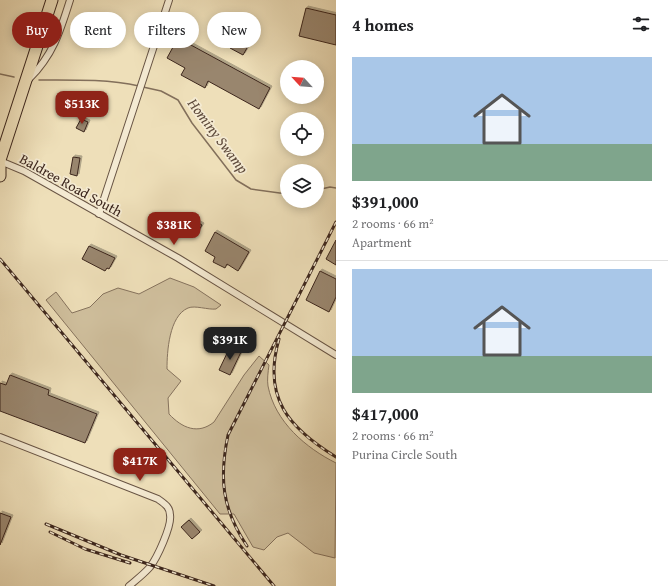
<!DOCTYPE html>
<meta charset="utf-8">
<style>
body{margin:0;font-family:"Gentium Book Plus",serif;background:#f6f6f6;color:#202124;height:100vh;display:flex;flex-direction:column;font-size:15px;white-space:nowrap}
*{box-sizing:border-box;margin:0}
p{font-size:13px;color:#757577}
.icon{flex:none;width:22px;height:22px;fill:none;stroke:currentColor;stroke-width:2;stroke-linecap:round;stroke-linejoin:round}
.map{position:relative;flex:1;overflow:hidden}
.side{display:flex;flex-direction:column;background:#fff;width:332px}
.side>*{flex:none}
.hud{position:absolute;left:12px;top:12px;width:264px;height:36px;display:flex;gap:8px}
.needle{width:26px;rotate:296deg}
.tools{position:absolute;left:280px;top:60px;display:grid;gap:8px}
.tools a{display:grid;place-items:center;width:44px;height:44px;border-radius:50%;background:#fff;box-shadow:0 2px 10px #0003;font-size:20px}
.price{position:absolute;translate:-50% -34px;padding:0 9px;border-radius:8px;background:#8f2418;color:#fff;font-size:13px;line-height:26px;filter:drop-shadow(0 1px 2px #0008)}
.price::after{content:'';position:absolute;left:50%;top:24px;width:12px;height:9px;margin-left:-6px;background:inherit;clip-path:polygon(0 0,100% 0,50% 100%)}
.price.current{background:#222;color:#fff}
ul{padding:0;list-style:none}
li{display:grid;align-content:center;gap:8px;height:212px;padding:0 16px}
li+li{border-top:1px solid #e0e0e0}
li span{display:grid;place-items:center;height:124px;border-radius:0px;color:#555}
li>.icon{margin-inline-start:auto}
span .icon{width:72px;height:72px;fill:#fffc;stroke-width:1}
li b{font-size:17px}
h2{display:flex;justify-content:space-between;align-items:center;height:48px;padding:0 16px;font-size:17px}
.pill{padding:0 14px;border-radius:18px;background:#fff;box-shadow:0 2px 10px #0003;font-size:14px;line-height:36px}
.pill.current{background:#8f2418;color:#fff}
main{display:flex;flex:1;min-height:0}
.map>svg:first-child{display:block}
.green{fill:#d0c09e;stroke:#86735e}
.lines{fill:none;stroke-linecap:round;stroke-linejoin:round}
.stream{stroke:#826f5b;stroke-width:1.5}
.building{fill:#99866e;stroke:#3c261d;filter:url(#shadow)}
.street-casing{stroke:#685444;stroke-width:8}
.highway-casing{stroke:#3c261d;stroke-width:13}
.street{stroke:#f4ead2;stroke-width:6}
.highway{stroke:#eedfb9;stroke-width:11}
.rail-casing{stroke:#3c261d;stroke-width:3}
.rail{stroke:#f4ead2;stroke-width:1.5;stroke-dasharray:4.5;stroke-linecap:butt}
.labels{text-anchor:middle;stroke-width:3.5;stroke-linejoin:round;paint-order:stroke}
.street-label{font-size:14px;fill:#3c261d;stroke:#f4ead2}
.water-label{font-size:15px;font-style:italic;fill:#5f4b3c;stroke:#f4ead2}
</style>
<main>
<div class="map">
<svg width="336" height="586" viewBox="0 0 336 586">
<defs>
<filter id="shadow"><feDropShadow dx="2" dy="-2" stdDeviation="0" flood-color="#0004"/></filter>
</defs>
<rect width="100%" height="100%" fill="#eedfb9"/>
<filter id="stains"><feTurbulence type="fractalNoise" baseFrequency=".005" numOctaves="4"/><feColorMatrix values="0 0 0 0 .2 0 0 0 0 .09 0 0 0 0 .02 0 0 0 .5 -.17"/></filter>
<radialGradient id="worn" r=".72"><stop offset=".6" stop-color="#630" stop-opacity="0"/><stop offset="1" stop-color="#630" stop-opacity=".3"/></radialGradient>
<path class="green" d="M 170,278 L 194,287 L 221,305 L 216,309 C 208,310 195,305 188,308 C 169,316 167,352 167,369 L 181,381 L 168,398 L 169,414 C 182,428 198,435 214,422 L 244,375 L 259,356 L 269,365 C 268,372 267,380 268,386 C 275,422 306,448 336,463 L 335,558 L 314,553 L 288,533 L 277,537 L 264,550 L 253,547 L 234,514 L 220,514 L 46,300 L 56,292 L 72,313 L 90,307 L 103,294 L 118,288 L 139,294 Z"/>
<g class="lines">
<g class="stream">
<path d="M 0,74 L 14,77"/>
<path d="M 39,80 C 72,80 107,79 139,86"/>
<path d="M 143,87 L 161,91 L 178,100 L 192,123 L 236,180 L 251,189 L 287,194"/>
<path d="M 317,190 L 330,187 L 336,188"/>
</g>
</g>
<g class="building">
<path d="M 306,8 L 336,15 L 336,45 L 299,36 Z"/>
<path d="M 178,38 L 270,88 L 259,109 L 208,81 L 205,88 L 181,75 L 185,68 L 167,58 Z"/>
<path d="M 233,40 L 247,48 L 243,55 L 230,48 Z"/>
<path d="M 81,119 L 88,122 L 84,132 L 76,128 Z"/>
<path d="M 73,157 L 80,158 L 77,176 L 70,174 Z"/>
<path d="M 188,217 L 202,225 L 195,237 L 181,229 Z"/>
<path d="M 215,232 L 249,252 L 238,271 L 227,264 L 225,268 L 213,262 L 215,257 L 205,251 Z"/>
<path d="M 336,240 L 336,265 L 326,259 Z"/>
<path d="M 89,246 L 115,258 L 109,269 L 107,268 L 105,271 L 82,259 Z"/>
<path d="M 320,271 L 336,279 L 336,297 L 329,312 L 306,300 Z"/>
<path d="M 230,347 L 241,352 L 230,375 L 219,370 Z"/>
<path d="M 10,375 L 49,390 L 48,395 L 97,414 L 85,443 L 0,411 L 0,383 L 6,385 Z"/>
<path d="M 0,513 L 11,517 L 0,545 Z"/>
<path d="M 189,520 L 200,532 L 192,539 L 181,527 Z"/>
</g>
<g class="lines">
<defs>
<g id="street">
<path d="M 29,79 C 53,55 60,32 70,0"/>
<path d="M 0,161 L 24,171 L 178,258 L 336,355"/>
<path d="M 99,214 L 169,0"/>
<path d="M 0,437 L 158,499 C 165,504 170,507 170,515 C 172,526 157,558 150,567 C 144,574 136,580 129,586"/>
</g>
<g id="highway">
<path d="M 0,160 L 52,0"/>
<path d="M 0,166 L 0,176"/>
</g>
</defs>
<use href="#street" class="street-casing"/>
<use href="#highway" class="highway-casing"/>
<use href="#street" class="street"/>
<use href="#highway" class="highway"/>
<defs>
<g id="rail">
<path d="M 0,259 L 274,586"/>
<path d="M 279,339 C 262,398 289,428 336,457"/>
<path d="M 46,524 L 121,555 L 214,586"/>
<path d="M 50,532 L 85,549 L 130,563"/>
<path d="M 247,546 C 222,509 219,478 228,435 L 336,222"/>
</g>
</defs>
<use href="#rail" class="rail-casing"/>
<use href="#rail" class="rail"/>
</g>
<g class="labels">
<g class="street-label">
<text transform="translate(71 185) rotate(29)" y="5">Baldree Road South</text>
</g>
<g class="water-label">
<text transform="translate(218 136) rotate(53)" y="5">Hominy Swamp</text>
</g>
</g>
<rect width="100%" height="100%" filter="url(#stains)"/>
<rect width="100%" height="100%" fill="url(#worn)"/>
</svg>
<div class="tools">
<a><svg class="needle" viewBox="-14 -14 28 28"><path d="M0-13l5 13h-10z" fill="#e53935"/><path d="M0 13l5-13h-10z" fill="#757577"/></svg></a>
<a><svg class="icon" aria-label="locate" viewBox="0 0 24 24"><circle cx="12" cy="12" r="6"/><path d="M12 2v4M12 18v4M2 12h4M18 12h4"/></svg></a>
<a><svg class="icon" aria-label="layers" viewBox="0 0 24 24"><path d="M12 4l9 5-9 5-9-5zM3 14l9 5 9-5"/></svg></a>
</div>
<b class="price" style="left:82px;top:125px">$513K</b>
<b class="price" style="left:174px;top:246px">$381K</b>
<b class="price current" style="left:230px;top:361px">$391K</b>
<b class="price" style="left:140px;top:482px">$417K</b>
<div class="hud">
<a class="pill current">Buy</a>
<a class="pill">Rent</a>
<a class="pill">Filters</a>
<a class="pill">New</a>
</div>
</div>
<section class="side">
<h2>4 homes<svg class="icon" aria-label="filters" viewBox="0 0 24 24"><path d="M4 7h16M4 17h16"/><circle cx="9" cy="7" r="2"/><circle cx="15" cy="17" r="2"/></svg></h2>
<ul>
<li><span style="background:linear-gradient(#a9c7e8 70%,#7fa58c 0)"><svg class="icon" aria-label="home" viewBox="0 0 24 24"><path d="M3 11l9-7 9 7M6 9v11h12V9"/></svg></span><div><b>$391,000</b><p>2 rooms · 66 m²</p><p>Apartment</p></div></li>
<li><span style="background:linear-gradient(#a9c7e8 70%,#7fa58c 0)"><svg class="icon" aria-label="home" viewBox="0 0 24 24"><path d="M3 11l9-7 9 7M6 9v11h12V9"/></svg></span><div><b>$417,000</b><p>2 rooms · 66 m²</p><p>Purina Circle South</p></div></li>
</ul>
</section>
</main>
